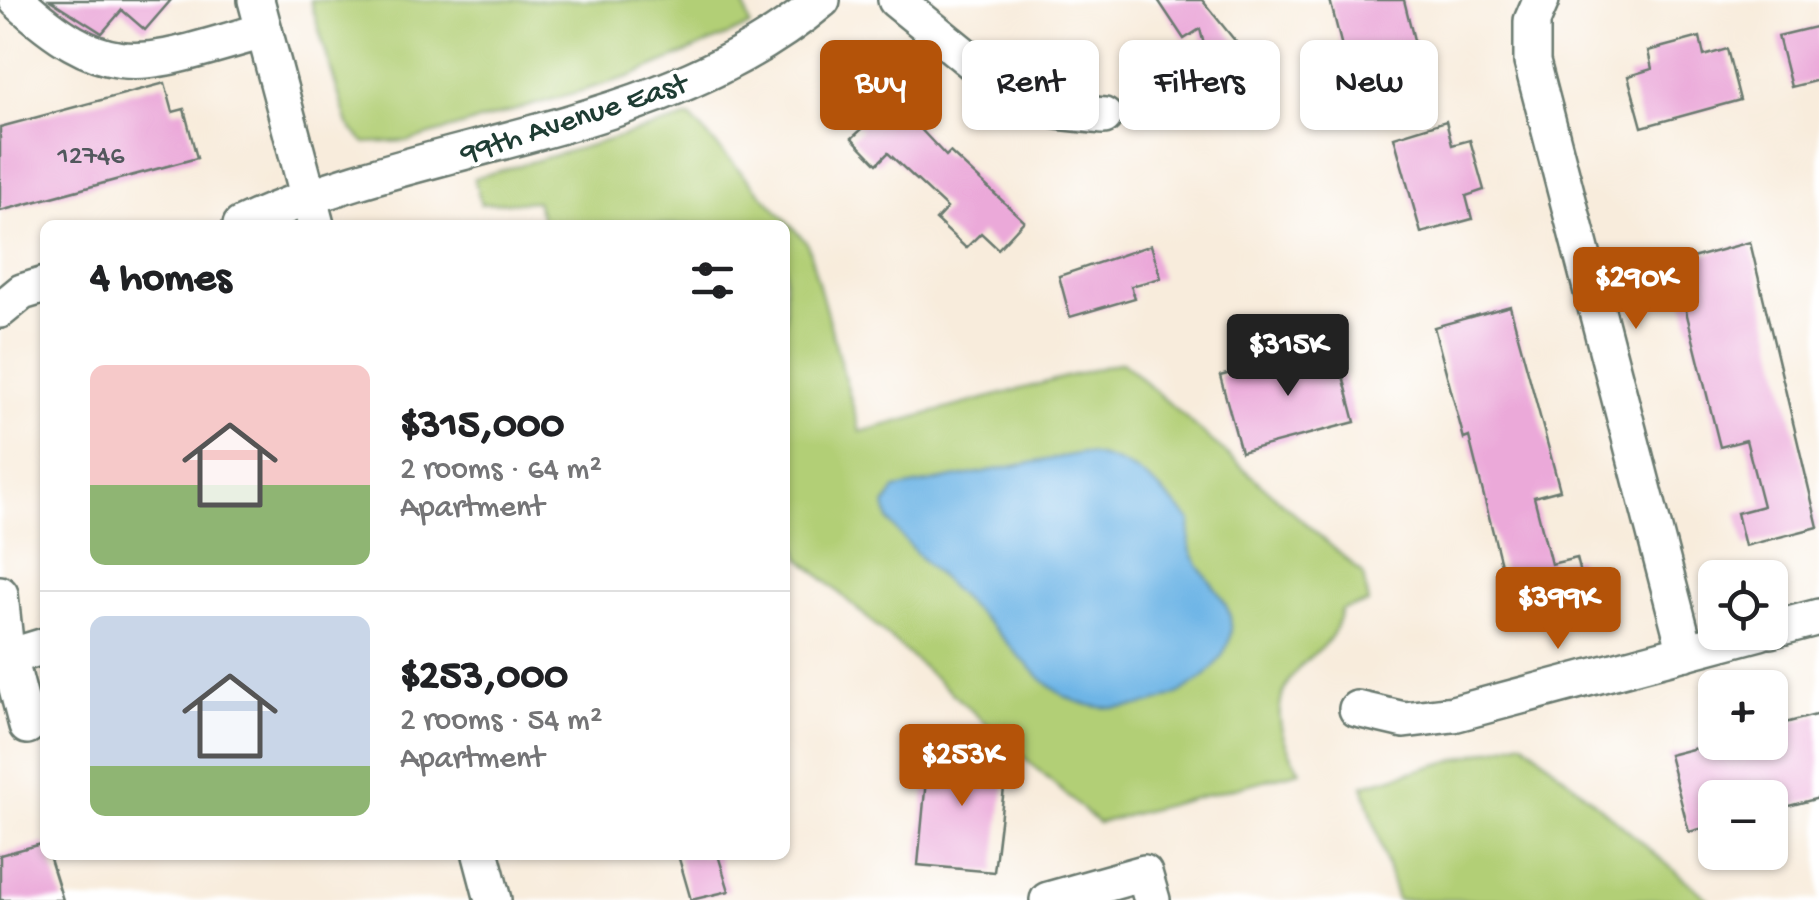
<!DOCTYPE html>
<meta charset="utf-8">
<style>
body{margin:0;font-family:"Gochi Hand",sans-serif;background:#f6f6f6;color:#202124;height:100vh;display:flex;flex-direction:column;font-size:38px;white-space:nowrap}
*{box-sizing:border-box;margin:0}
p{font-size:32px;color:#757577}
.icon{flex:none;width:55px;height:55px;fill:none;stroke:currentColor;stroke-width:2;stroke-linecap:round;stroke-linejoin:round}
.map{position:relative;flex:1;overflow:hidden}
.panel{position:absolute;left:40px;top:220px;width:750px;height:640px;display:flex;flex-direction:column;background:#fff;border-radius:15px;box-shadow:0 2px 8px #0004}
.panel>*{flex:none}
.top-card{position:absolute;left:820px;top:40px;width:848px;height:90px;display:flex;gap:20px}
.fabs{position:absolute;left:1698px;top:560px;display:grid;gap:20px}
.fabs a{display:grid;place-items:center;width:90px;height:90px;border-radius:15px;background:#fff;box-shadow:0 2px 8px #0004;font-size:50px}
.price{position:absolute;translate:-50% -85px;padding:0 22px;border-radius:10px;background:#b45309;color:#fff;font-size:32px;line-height:65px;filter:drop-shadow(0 2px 5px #0008)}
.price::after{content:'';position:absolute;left:50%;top:60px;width:30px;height:22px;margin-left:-15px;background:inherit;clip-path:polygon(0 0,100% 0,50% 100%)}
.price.selected{background:#222;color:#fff}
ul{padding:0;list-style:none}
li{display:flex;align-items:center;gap:30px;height:250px;padding:0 50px}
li+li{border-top:2px solid #e0e0e0}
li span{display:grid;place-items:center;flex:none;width:280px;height:200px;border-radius:15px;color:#555}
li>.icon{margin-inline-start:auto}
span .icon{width:120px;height:120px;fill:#fffc;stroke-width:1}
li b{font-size:42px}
h2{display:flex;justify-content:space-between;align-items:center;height:120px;padding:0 50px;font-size:42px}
.chip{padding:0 35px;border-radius:15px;background:#fff;box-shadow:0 2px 8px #0004;font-size:35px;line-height:90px}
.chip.selected{background:#b45309;color:#fff}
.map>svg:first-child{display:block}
.green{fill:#b2cf76;stroke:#688655;stroke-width:2.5}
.water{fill:#6eb5e6;stroke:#46798d;stroke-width:2.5}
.building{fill:#eba9d9}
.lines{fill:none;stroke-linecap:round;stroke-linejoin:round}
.minor-casing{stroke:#6b7a6f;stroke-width:40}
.minor{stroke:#fff;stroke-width:35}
.labels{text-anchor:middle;stroke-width:8;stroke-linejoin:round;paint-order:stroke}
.number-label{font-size:28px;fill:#52585d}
.street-label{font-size:32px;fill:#1f3d34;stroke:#fff}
</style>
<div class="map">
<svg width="1819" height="900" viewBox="0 0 1819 900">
<rect width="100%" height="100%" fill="#fff"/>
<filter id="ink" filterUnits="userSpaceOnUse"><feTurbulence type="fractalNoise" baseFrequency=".01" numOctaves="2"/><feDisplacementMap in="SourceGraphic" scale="20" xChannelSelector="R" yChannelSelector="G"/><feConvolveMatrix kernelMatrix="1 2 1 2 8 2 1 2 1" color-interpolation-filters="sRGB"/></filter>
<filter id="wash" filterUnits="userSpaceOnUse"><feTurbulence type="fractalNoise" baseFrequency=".0048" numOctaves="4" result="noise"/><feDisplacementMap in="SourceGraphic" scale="40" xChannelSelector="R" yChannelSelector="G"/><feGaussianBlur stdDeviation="2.25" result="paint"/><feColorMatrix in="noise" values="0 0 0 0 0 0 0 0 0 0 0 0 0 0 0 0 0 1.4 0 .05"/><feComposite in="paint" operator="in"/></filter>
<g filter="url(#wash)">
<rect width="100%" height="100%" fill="#f8ecdc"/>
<g class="green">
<path d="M 310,0 L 743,0 L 750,26 L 629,77 L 410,141 L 365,143 L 348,125 Z"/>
<path d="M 690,117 L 807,243 L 860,432 L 1122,362 L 1363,574 L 1368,603 L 1341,610 C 1332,650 1319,644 1297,670 C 1268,704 1280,738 1300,771 L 1098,823 L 800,558 L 785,502 L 785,225 L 544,225 L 536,201 L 481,204 L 474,178 Z"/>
<path d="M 1523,741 L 1709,900 L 1397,900 L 1363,785 Z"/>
</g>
<path class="water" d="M 1082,453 C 1134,460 1156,484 1191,521 C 1190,530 1188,542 1191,551 C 1204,584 1244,604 1227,646 C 1202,704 1104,727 1055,690 C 1031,672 1011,646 990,625 C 956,592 918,559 889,521 L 885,505 L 895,489 Z"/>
<g id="blocks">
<g class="building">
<path d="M 50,0 L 171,0 L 145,30 L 122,10 L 102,33 Z"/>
<path d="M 1158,0 L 1202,0 L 1245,53 L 1249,72 L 1213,80 L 1200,29 L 1184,39 Z"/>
<path d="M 1330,0 L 1404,0 L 1416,48 L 1399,52 L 1405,77 L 1353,90 Z"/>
<path d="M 1819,26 L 1819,80 L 1791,87 L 1778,36 Z"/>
<path d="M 1700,37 L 1704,56 L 1727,49 L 1740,100 L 1642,127 L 1628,76 L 1652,69 L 1648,51 Z"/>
<path d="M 866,71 L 946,156 L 950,152 L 1024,221 L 998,249 L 981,233 L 966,248 L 936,220 L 947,208 L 888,153 L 877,164 L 852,138 L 861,130 L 834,101 Z"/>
<path d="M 165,83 L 173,112 L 184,109 L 197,158 L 0,211 L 0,127 Z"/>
<path d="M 1446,121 L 1452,145 L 1470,140 L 1484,190 L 1466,196 L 1472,219 L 1421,233 L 1394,137 Z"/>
<path d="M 1750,242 L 1818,527 L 1745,546 L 1737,513 L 1763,506 L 1746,440 L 1720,447 L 1674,263 Z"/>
<path d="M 1151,245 L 1161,278 L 1131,286 L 1135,298 L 1070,317 L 1059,276 Z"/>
<path d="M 1510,306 L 1560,490 L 1534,497 L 1551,564 L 1577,558 L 1585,590 L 1512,608 L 1469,437 L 1464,439 L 1434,327 Z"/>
<path d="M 1335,345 L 1355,422 L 1241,452 L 1220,376 Z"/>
<path d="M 1819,714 L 1819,798 L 1770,811 L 1770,798 L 1715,798 L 1715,825 L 1689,832 L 1669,755 L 1700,747 L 1702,754 L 1744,742 L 1770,742 L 1770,727 Z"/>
<path d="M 929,747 L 1008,755 L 994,872 L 918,865 Z"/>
<path d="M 45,843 L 63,900 L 0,900 L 0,855 Z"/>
<path d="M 678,855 L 718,855 L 729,891 L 691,900 Z"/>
</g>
</g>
</g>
<g filter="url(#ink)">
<use href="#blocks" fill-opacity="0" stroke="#6b7a6f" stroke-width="2.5"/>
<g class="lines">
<defs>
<g id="minor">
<path d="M 17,0 C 114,89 148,62 264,31"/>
<path d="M 256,0 L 316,225"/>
<path d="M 896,0 L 1013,95 L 1057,111 L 1104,116"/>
<path d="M 1541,0 L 1532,21 L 1532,62 L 1686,652"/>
<path d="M 241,225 C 428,137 659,138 822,0"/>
<path d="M 0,310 L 22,292 L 45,285"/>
<path d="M 0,594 L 5,642 L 27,726"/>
<path d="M 1770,630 L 1819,617"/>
<path d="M 9,657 L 45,646"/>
<path d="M 1357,709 L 1404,720 L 1453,714 L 1760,632"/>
<path d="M 481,855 L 493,900"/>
<path d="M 1048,900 L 1144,873 L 1152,900"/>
</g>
</defs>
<use href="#minor" class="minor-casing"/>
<use href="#minor" class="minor"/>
</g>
</g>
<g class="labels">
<g class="number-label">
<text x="91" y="163">12746</text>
</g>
<g class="street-label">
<text transform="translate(573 116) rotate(-18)" y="11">99th Avenue East</text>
</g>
</g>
</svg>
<div class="fabs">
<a><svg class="icon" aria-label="locate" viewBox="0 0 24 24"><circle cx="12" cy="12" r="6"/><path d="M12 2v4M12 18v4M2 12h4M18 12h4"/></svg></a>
<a>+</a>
<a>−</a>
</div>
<b class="price" style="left:1636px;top:332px">$290K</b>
<b class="price selected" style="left:1288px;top:399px">$315K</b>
<b class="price" style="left:1558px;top:652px">$399K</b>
<b class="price" style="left:962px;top:809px">$253K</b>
<div class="top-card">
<a class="chip selected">Buy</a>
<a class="chip">Rent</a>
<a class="chip">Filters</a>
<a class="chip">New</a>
</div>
<section class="panel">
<h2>4 homes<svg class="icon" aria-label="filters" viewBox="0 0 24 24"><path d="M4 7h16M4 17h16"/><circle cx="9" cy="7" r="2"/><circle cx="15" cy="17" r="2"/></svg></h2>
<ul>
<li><span style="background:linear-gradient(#f6c9c9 60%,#8fb573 0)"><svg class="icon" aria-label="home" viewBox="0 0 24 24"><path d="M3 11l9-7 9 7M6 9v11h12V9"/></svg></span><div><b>$315,000</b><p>2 rooms · 64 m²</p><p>Apartment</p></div></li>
<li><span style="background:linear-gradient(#c9d6e8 75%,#8fb573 0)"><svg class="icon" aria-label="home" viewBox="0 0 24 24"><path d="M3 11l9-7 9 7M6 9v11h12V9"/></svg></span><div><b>$253,000</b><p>2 rooms · 54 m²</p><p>Apartment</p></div></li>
</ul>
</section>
</div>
